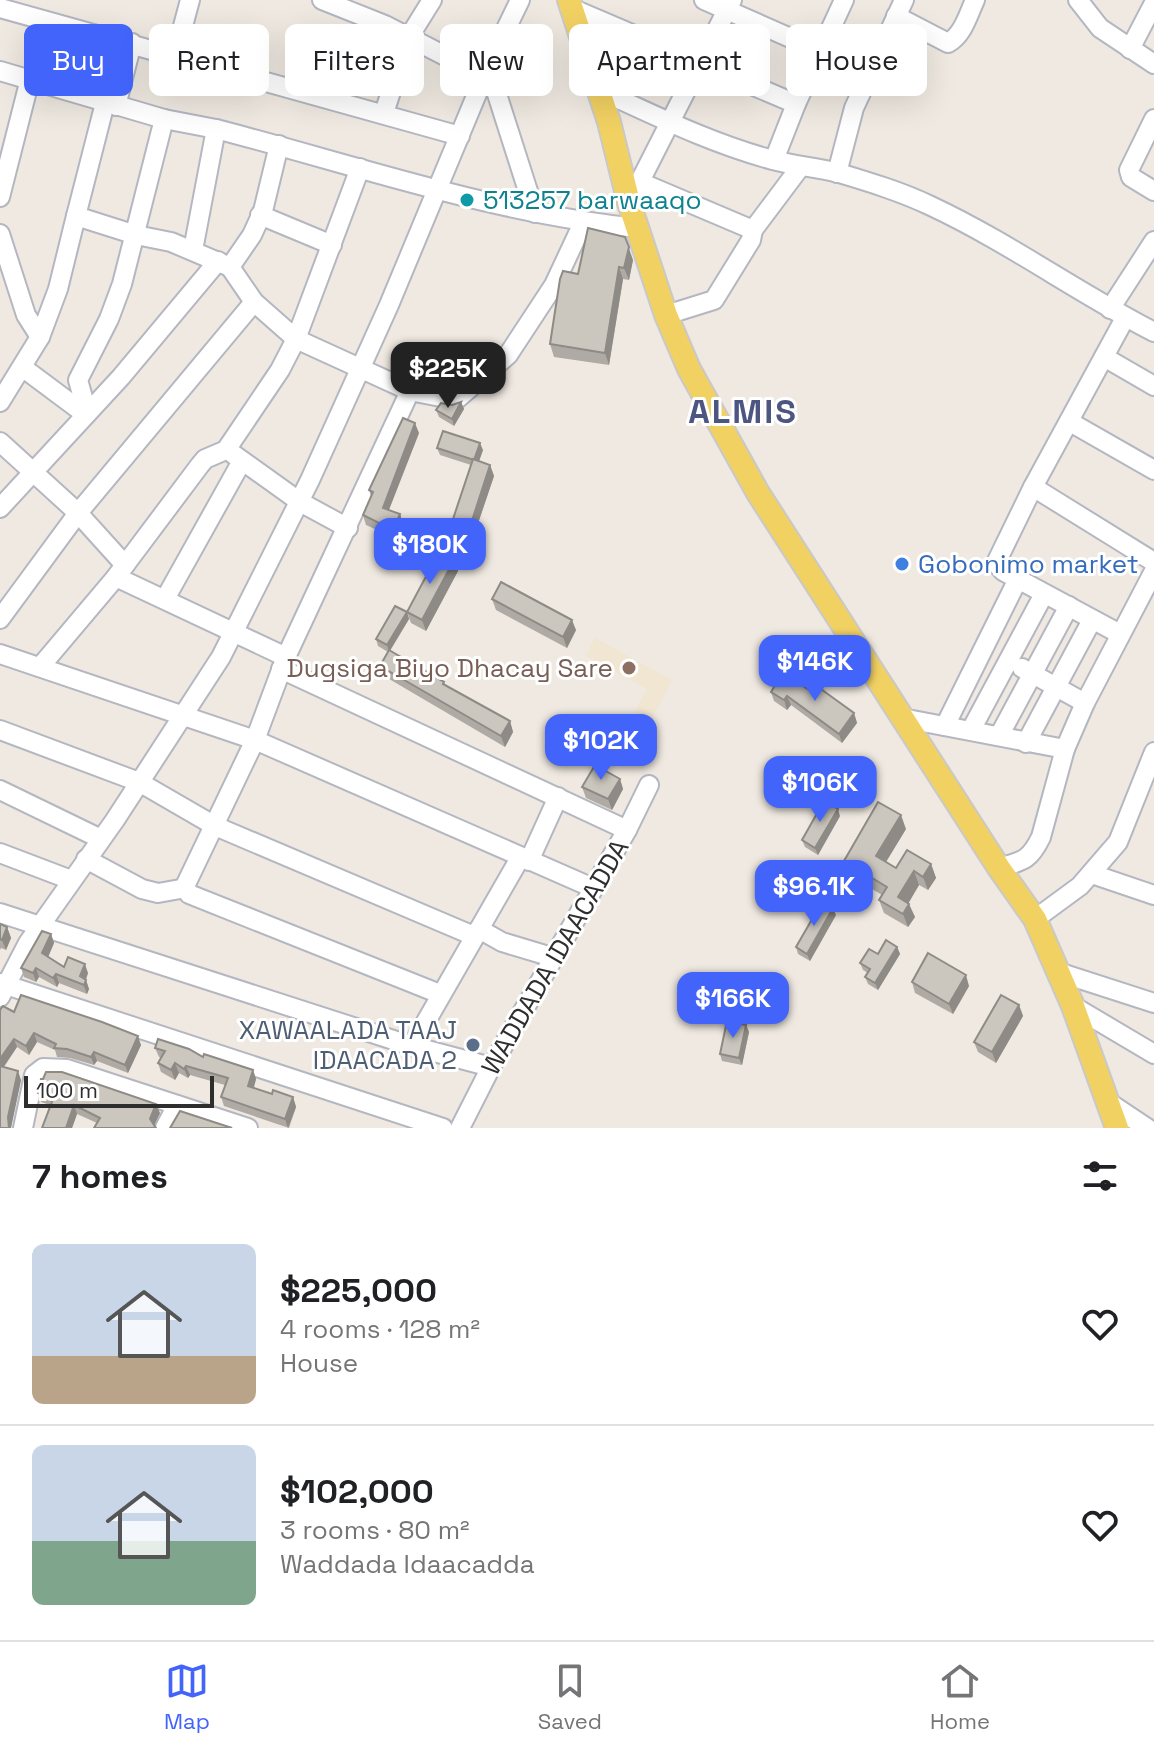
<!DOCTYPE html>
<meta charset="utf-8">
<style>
body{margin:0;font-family:"Space Grotesk",sans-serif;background:#f2f2f2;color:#202124;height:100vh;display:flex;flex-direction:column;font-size:30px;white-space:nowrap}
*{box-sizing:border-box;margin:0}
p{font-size:26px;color:#757577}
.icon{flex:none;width:44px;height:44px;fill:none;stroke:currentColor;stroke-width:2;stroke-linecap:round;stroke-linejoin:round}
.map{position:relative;height:1128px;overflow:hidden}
.side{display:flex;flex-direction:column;background:#fff;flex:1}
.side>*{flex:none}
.banner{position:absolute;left:24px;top:24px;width:1106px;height:72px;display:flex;gap:16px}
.scale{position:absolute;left:24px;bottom:20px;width:190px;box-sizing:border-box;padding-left:8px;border:4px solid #2e2e2e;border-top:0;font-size:22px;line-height:28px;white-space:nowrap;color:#2e2e2e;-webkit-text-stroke:6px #fff;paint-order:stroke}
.price{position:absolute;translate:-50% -68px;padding:0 18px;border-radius:16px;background:#4264fb;color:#fff;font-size:26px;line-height:52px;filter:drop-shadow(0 2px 4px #0008)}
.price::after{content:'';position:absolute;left:50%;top:48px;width:24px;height:18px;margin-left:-12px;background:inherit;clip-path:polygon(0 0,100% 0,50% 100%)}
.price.current{background:#222;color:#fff}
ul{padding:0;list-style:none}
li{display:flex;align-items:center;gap:24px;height:200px;padding:0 32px}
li+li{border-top:2px solid #e0e0e0}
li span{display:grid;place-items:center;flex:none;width:224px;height:160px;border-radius:12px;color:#555}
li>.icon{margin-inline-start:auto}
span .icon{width:96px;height:96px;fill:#fffc;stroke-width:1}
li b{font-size:34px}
h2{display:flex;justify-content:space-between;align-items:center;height:96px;padding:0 32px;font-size:34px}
.pill{padding:0 28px;border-radius:12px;background:#fff;box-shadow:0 8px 32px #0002;font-size:28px;line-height:72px}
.pill.current{background:#4264fb;color:#fff}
.tabs{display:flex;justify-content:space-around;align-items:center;height:112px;border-top:2px solid #e0e0e0;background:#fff;font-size:22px;color:#757577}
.tabs a{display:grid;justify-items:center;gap:4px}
.tabs .current{color:#4264fb}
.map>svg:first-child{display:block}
.education{fill:#f0e6d1}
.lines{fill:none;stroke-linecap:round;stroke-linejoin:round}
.minor-casing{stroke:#b4b7c1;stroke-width:22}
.major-casing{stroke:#c9c9c9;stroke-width:26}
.minor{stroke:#fff;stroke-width:18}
.major{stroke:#f2d163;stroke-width:22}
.wall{fill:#afaba4}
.shaded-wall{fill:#8e8b86}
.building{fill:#cbc7bf;stroke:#8e8b86;stroke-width:2}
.culture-dot{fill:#0f9aa8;stroke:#fff;stroke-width:3}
.shop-dot{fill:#3f7fe0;stroke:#fff;stroke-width:3}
.education-dot{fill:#8d6e63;stroke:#fff;stroke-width:3}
.service-dot{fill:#5c6f8a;stroke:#fff;stroke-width:3}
.labels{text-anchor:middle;stroke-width:6;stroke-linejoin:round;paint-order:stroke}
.culture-label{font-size:26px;fill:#0d838f;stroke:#fff;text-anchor:start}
.shop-label{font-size:26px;fill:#366cbe;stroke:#fff;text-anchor:start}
.education-label{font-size:26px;fill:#785e54;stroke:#fff;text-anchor:end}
.street-label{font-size:26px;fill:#2e2e2e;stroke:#fff}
.service-label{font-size:26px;fill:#4e5e75;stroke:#fff;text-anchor:end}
.district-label{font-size:34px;font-weight:bold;letter-spacing:2px;fill:#4d5680;stroke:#fff}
</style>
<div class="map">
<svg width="1154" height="1128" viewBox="0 0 1154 1128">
<rect width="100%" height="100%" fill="#efe9e1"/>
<path class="education" d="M 595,638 L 672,680 L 651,720 L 635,712 L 647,689 L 586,656 Z"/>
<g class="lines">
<defs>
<g id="minor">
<path d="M 322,0 L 385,25 L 484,76"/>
<path d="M 704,0 L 820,51"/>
<path d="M 1078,0 L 1100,28 L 1154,64"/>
<path d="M 0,8 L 460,136"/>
<path d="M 571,8 L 796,104"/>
<path d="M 896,16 L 948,43 C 963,35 968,15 975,0"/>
<path d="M 1130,49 L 1154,3"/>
<path d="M 175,56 L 190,0"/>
<path d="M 488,66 L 535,213"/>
<path d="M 0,71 L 164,119 L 216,129 C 355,165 495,214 639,228"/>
<path d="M 597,89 C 654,115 712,144 773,160 C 794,166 817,167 839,173 C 869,182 902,192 931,206 C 1008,242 1078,293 1154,332"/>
<path d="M 105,103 L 76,216 L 136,235 L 171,242 L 230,267 L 254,302 L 296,339 L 410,391 L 456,400 L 508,355 L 554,285 L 583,223"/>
<path d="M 116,106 L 132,43"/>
<path d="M 384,113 L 409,37 L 432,0"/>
<path d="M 1154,119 L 1129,170 L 1131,177 L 1154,191"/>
<path d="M 774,160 L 796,104 L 844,0"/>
<path d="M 837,173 L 854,108 L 904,0"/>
<path d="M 640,182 L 753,230"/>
<path d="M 0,197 L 30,79"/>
<path d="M 629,203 L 732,0"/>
<path d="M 260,215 L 332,245"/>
<path d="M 0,234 L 26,315 L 40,337"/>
<path d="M 193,250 L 216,129"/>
<path d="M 230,267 L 252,235 L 263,211 L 279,145"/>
<path d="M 1110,309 L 1154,241"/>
<path d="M 666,315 L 714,300 L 751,240 L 753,230 L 801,166"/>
<path d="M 1104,357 L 1154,386"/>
<path d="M 22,367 L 85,414"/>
<path d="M 0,402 L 40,337 L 58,289 L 76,216"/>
<path d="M 87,412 L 78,380 L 109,319 L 122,284 L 164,119"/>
<path d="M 1070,422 L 1154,470"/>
<path d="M 0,442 L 78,513 L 125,565"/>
<path d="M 233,454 L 300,502 L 348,528"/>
<path d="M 1033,487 L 1154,562"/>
<path d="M 0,508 L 121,377 L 218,261"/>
<path d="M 116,577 L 286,657"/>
<path d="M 165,599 L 242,461"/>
<path d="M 0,619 L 78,513 L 254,302"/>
<path d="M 1120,634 L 1003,571 L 996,563 L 1033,487 L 1125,318"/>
<path d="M 0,654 L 255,740 L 593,888"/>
<path d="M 40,667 L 116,577 L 200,465 L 205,459 L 226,450 L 280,370 L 296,339 L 360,168"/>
<path d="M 1022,668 L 1085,703"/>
<path d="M 281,669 L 627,830"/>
<path d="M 902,718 L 1065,749"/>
<path d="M 945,726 L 1018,579"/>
<path d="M 0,730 L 139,782 L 215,826 L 474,936"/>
<path d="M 971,730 L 1044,594"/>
<path d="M 999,736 L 1069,606"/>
<path d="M 1026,743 L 1092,620"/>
<path d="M 0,790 L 101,839"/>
<path d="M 0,853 L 71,880"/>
<path d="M 86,859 L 142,889 L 158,893 L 186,888"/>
<path d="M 529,861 L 558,797"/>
<path d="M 999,868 C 1023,861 1030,860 1041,837 L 1065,749 L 1085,703 L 1154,571"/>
<path d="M 1092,874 L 1154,895"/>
<path d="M 186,888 L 186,884 L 255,740 L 286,657 L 410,391"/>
<path d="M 186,888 L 189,894 L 440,994"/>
<path d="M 0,913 L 412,1046 L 491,1067"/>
<path d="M 1035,919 L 1080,886 L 1118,842 L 1154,752"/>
<path d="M 479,929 L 502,942 L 552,957"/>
<path d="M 1058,972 L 1154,1003"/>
<path d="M 0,983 L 443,1128"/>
<path d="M 0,997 L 28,943 L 115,820 L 221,657 L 310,480 L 389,305 L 491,60 L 520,0"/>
<path d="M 1073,1006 L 1154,1054"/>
<path d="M 412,1046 L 520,858"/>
<path d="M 1108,1102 L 1147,1128"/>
<path d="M 23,1128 L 34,1075 L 43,1068 L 67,1069 L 248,1128"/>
<path d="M 165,1128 L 177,1105"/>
<path d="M 460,1128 L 491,1067 L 627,830 L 649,785"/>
</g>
<path id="major" d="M 569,0 L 609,122 L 629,203 L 666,315 L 689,369 L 758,493 L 999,868 L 1035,919 L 1073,1006 L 1117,1128"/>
</defs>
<use href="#minor" class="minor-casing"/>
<use href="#major" class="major-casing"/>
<use href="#minor" class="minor"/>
<use href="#major" class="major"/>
</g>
<g class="wall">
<path d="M 633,260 L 629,280 L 623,279 L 609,365 L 554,357 L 550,344 L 578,274 Z"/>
<path d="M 461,402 L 464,409 L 454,426 L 439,417 L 436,410 Z"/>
<path d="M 419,433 L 389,510 L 400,514 L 403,524 L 401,529 L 452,522 L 471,465 L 440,455 L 437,448 L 483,450 L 479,461 L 490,465 L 494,476 L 470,547 L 448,539 L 450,552 L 440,553 L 454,560 L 458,571 L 426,631 L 411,623 L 407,612 L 439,553 L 405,557 L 401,547 L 399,533 L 397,539 L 366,525 L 363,515 L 371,496 L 369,490 Z"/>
<path d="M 492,599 L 576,630 L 567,648 L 496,610 Z"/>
<path d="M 407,612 L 409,619 L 390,651 L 444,682 L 445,686 L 510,721 L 513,732 L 505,747 L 384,676 L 380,666 L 388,652 L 378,646 L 376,639 Z"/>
<path d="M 809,690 L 854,713 L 857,723 L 842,743 L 791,705 L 787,710 L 774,701 L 771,692 Z"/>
<path d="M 620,779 L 623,789 L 612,810 L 586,798 L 582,787 Z"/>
<path d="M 840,816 L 818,855 L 805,847 L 802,840 Z"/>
<path d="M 906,829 L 886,862 L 896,868 L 931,864 L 936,878 L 928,890 L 919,885 L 908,903 L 915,917 L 908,927 L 884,913 L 879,900 L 882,895 L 849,875 L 844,861 Z"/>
<path d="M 836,915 L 810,961 L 798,954 L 796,947 Z"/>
<path d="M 0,924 L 7,927 L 11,938 L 6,950 L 1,948 L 0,950 Z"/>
<path d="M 51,934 L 54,943 L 48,957 L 64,967 L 88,973 L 86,980 L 89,989 L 87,994 L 59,983 L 57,987 L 39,977 L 36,982 L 24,977 L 21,968 Z"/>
<path d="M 897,947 L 900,954 L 878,990 L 868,984 L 865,977 L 868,973 L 863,970 L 860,963 L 878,954 Z"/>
<path d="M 912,982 L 969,986 L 953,1014 L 915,993 Z"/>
<path d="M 1019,1005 L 1023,1016 L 996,1063 L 978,1052 L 974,1042 Z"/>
<path d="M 0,1010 L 14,1012 L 141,1045 L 128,1073 L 97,1061 L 94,1065 L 70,1058 L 57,1057 L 55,1050 L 37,1042 L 29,1055 L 17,1047 L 4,1067 L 21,1080 L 11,1126 L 0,1128 Z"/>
<path d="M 746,1025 L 749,1032 L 742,1065 L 722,1061 L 720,1054 Z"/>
<path d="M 155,1048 L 203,1057 L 253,1070 L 256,1079 L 254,1088 L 272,1094 L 293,1097 L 296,1107 L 289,1128 L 224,1106 L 221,1097 L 225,1085 L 190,1075 L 188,1078 L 179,1073 L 175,1080 L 161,1072 L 158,1063 L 161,1058 L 159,1057 Z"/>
<path d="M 38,1093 L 160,1113 L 154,1126 L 97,1123 L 77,1114 L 72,1128 L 42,1128 L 50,1105 L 41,1102 Z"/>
</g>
<g class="shaded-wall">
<path d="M 625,237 L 633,260 L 629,280 L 624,268 Z"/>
<path d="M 619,267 L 623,279 L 609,365 L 605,353 Z"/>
<path d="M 461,402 L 464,409 L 454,426 L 452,419 Z"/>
<path d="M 415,423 L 419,433 L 386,517 L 383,508 Z"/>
<path d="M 480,443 L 483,450 L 477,467 L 474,460 Z"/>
<path d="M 490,465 L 494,476 L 470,547 L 467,536 Z"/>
<path d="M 400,514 L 403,524 L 397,539 L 393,530 Z"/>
<path d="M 444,529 L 448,539 L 450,552 L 446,541 Z"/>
<path d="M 454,560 L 458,571 L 426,631 L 422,620 Z"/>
<path d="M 407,612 L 409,619 L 389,652 L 387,645 Z"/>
<path d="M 572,620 L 576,630 L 567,648 L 563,637 Z"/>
<path d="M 787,696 L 791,705 L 787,710 L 784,700 Z"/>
<path d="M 854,713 L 857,723 L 842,743 L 839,734 Z"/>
<path d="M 510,721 L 513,732 L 505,747 L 501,736 Z"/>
<path d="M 620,779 L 623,789 L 612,810 L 608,799 Z"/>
<path d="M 838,809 L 840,816 L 818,855 L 815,848 Z"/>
<path d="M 901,815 L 906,829 L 881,870 L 876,856 Z"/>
<path d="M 931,864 L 936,878 L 928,890 L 923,877 Z"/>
<path d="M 914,871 L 919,885 L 904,911 L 898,897 Z"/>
<path d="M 909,904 L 915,917 L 908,927 L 903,914 Z"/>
<path d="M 833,908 L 836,915 L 810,961 L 807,954 Z"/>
<path d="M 7,927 L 11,938 L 6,950 L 2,940 Z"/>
<path d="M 51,934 L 54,943 L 46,962 L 42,953 Z"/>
<path d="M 897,947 L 900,954 L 878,990 L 875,983 Z"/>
<path d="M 85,964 L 88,973 L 84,984 L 86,980 L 89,989 L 87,994 L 80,976 Z"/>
<path d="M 36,968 L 39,977 L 36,982 L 33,973 Z"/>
<path d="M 56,974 L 59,983 L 57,987 L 53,978 Z"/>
<path d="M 966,975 L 969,986 L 953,1014 L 949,1004 Z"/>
<path d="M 1019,1005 L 1023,1016 L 996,1063 L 992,1052 Z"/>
<path d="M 746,1025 L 749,1032 L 742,1065 L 739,1058 Z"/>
<path d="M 34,1033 L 37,1042 L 29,1055 L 26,1046 Z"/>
<path d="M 138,1036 L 141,1045 L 128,1073 L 125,1065 Z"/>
<path d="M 14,1039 L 17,1047 L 0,1072 L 0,1059 Z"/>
<path d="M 94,1052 L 97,1061 L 94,1065 L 91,1057 Z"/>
<path d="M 175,1063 L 179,1073 L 175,1080 L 171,1070 Z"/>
<path d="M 186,1066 L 190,1075 L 188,1078 L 184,1069 Z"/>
<path d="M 253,1070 L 256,1079 L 251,1096 L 248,1086 Z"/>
<path d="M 18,1071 L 21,1080 L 11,1128 L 9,1128 L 8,1117 Z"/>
<path d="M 293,1097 L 296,1107 L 288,1128 L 285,1119 Z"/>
<path d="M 156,1104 L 160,1113 L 153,1128 L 150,1119 Z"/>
<path d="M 74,1105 L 77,1114 L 72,1128 L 66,1128 Z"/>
</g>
<g class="building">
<path d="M 588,228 L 625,237 L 629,247 L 624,268 L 619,267 L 605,353 L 550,344 L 560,279 L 563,271 L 578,274 Z"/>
<path d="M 461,402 L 452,419 L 436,410 L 441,403 L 452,405 Z"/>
<path d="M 403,418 L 415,423 L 383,508 L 400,514 L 393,530 L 363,515 L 373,492 L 369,490 Z"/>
<path d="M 443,431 L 480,443 L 474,460 L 437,448 Z"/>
<path d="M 473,459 L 490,465 L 467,536 L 444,529 L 446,541 L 401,547 L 399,529 L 452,522 Z"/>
<path d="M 439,552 L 454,560 L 422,620 L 407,612 Z"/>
<path d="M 501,582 L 572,620 L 563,637 L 492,599 Z"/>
<path d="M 395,606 L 407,612 L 387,645 L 376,639 Z"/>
<path d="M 389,650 L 444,682 L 443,684 L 510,721 L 501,736 L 380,666 Z"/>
<path d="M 783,673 L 809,690 L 814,684 L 854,713 L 839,734 L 787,696 L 784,700 L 771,692 Z"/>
<path d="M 595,765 L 620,779 L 608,799 L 582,787 Z"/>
<path d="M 824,801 L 838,809 L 815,848 L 802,840 Z"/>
<path d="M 878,802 L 901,815 L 876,856 L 896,868 L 907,850 L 931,864 L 923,877 L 914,871 L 898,897 L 909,904 L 903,914 L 879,900 L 887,887 L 844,861 Z"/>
<path d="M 822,902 L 833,908 L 807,954 L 796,947 Z"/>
<path d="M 0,924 L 7,927 L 2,940 L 0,939 Z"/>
<path d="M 42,931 L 51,934 L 42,953 L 64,967 L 68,957 L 85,964 L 80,976 L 86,980 L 84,985 L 56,974 L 53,978 L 36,968 L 33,973 L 21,968 Z"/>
<path d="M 886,940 L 897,947 L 875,983 L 865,977 L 870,969 L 860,963 L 869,949 L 878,954 Z"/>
<path d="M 928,953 L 966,975 L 949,1004 L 912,982 Z"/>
<path d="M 21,995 L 102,1022 L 138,1036 L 125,1065 L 94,1052 L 91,1057 L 67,1049 L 54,1048 L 56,1044 L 34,1033 L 26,1046 L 14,1039 L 0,1059 L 0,1010 L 3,1006 L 14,1012 Z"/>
<path d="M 1001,995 L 1019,1005 L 992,1052 L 974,1042 Z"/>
<path d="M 727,1021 L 746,1025 L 739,1058 L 720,1054 Z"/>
<path d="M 158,1039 L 189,1049 L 203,1057 L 204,1054 L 253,1070 L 248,1086 L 272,1094 L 273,1090 L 293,1097 L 285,1119 L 221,1097 L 228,1078 L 186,1066 L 184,1069 L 175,1063 L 171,1070 L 158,1063 L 165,1051 L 155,1048 Z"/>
<path d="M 0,1066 L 18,1071 L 8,1117 L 9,1128 L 0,1128 Z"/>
<path d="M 46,1072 L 62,1072 L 156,1104 L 150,1119 L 156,1128 L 94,1128 L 100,1118 L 74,1105 L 66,1128 L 42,1128 L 53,1099 L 38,1093 L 41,1079 L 43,1079 Z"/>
<path d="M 180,1111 L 232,1128 L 170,1128 Z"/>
</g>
<circle class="culture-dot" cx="467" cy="200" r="8"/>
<circle class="shop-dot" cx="902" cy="564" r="8"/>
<circle class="education-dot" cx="629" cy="668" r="8"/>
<circle class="service-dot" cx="473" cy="1045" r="8"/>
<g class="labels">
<g class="culture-label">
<text x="483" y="209">513257 barwaaqo</text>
</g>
<g class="shop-label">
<text x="918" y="573">Gobonimo market</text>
</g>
<g class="education-label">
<text x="613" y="677">Dugsiga Biyo Dhacay Sare</text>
</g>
<g class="street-label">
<text transform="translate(555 957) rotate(-60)" y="9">WADDADA IDAACADDA</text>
</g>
<g class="service-label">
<text x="457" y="1039">XAWAALADA TAAJ<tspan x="457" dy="30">IDAACADA 2</tspan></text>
</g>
<g class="district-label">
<text x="743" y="423">ALMIS</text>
</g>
</g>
</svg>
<div class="scale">100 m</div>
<b class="price current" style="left:448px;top:410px">$225K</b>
<b class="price" style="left:430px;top:586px">$180K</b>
<b class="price" style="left:815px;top:703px">$146K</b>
<b class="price" style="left:601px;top:782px">$102K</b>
<b class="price" style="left:820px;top:824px">$106K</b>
<b class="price" style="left:814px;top:928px">$96.1K</b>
<b class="price" style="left:733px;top:1040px">$166K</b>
<div class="banner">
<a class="pill current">Buy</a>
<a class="pill">Rent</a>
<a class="pill">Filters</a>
<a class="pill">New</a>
<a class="pill">Apartment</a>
<a class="pill">House</a>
</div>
</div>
<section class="side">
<h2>7 homes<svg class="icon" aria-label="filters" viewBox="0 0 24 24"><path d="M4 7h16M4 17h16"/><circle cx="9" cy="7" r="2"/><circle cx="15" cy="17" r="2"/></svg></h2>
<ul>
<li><span style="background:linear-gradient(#c9d6e8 70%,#b9a48a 0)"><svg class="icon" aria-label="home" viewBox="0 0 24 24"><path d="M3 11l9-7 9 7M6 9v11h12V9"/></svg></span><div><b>$225,000</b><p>4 rooms · 128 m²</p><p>House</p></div><svg class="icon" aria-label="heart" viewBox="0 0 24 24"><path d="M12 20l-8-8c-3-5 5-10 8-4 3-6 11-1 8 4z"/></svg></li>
<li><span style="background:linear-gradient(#c9d6e8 60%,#7fa58c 0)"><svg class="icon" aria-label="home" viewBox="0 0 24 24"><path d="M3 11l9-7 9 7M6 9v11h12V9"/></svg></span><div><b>$102,000</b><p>3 rooms · 80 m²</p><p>Waddada Idaacadda</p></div><svg class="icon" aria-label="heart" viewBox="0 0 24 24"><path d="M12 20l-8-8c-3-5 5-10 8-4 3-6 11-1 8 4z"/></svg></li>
</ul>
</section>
<nav class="tabs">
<a class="current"><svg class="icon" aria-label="map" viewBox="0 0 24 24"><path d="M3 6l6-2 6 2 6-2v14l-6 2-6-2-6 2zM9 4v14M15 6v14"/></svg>Map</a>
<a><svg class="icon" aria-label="saved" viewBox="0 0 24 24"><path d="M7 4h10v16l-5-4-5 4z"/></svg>Saved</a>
<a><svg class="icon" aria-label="home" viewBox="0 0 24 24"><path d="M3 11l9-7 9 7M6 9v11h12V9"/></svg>Home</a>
</nav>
